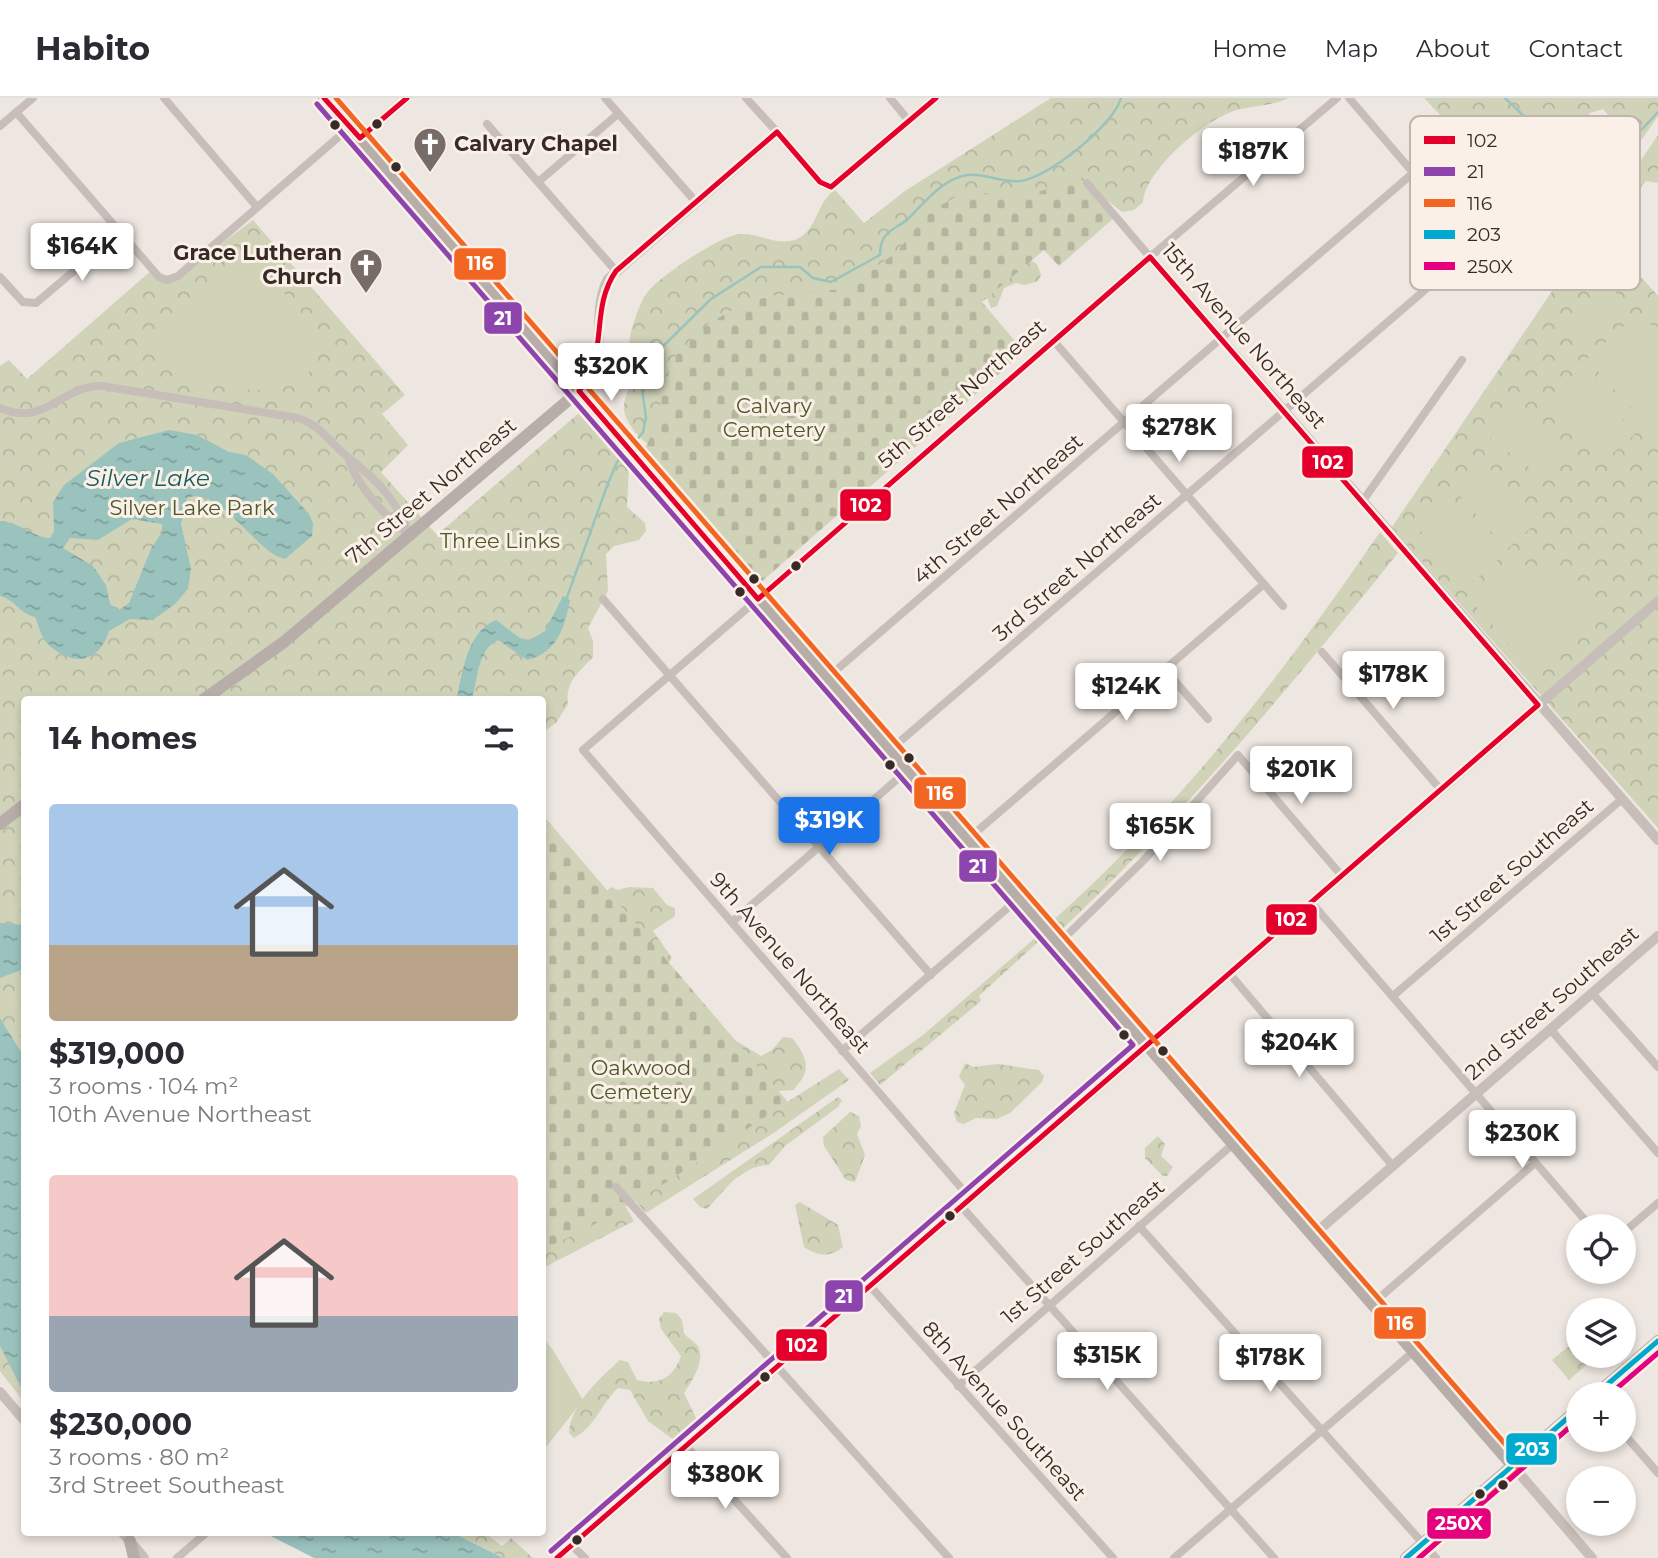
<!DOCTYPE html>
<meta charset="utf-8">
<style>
body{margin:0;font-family:Montserrat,sans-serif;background:#f7f7f7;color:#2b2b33;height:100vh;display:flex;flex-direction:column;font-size:26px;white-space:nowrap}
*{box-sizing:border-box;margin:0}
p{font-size:23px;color:#7c7c81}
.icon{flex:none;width:38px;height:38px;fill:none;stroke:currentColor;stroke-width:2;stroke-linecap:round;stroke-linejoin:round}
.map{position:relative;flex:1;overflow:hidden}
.drawer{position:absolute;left:21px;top:598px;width:525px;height:840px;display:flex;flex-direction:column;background:#fff;border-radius:7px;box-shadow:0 4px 10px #0003}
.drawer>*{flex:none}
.fabs{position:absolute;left:1566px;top:1116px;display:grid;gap:14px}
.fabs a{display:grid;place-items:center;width:70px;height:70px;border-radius:50%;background:#fff;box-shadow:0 4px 10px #0003;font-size:35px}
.price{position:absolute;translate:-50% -60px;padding:0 16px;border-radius:7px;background:#fff;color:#222;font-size:23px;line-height:46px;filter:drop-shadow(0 2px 4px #0008)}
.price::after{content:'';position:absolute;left:50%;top:42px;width:21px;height:16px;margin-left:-10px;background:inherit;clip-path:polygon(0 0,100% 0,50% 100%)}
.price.on{background:#1a73e8;color:#fff}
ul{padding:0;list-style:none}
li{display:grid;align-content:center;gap:14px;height:371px;padding:0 28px}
li span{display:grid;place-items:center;height:217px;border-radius:7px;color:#555}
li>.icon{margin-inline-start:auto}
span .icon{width:126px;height:126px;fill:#fffc;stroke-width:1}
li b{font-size:30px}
h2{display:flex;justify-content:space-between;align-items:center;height:84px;padding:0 28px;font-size:30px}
header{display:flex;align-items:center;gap:42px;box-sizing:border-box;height:98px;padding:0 35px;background:#fff;border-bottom:2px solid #e1e1e2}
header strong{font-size:33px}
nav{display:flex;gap:38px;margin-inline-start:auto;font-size:24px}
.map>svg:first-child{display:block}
.forest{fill:url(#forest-crowns)}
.cemetery{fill:url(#cemetery-stones)}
.pitch{fill:#d1d3b9}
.water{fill:url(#water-ripples);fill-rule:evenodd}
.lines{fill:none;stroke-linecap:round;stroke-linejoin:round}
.stream{stroke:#9ac3be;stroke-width:2.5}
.minor{stroke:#c7beb9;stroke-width:8}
.tertiary{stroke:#c7beb9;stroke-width:10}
.secondary{stroke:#b8aea9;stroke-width:12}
.bus-1-casing{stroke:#fbf0e7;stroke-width:10}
.bus-2-casing{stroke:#fbf0e7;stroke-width:10}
.bus-3-casing{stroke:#fbf0e7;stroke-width:10}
.bus-4-casing{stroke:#fbf0e7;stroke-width:10}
.bus-5-casing{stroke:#fbf0e7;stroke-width:10}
.bus-1{stroke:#e4002b;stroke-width:5}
.bus-2{stroke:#8e44ad;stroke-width:5}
.bus-3{stroke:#f26522;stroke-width:5}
.bus-4{stroke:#00a9ce;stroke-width:5}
.bus-5{stroke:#e5007d;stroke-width:5}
.bus-dot{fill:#382b27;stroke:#fbf0e7;stroke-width:2.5}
.labels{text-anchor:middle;stroke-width:6;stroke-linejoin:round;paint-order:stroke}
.poi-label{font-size:21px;font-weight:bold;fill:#382b27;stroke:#fbf0e7;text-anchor:start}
.street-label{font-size:21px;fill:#382b27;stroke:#fbf0e7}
.park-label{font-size:21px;fill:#4c5928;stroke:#fbf0e7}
.water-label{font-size:23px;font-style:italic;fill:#185d5b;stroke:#fbf0e7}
.key{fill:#fbf0e7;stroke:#c0b5ad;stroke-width:2}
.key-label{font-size:19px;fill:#382b27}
.line-badge{stroke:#fbf0e7;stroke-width:2.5}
.badge-label{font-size:19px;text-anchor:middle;font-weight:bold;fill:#fff}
</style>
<header>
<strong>Habito</strong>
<nav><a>Home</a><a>Map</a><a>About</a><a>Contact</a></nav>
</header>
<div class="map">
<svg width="1658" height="1460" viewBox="0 0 1658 1460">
<defs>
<pattern id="forest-crowns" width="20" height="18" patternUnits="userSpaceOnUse" patternTransform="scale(1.75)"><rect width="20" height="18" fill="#d1d3b9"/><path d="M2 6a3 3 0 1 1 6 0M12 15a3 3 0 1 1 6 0" fill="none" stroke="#b4b59f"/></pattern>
<pattern id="cemetery-stones" width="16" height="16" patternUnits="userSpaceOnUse" patternTransform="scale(1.75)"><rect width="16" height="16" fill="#d1d3b9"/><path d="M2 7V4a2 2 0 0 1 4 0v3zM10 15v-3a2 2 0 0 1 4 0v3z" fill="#b4b59f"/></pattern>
<pattern id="water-ripples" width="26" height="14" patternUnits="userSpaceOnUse" patternTransform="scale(1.75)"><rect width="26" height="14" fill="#9ac3be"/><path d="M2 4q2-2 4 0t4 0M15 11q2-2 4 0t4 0" fill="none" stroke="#7f9f9a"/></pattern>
</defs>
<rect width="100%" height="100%" fill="#eee6e0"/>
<g class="forest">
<path d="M 1051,0 L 1288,0 C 1276,7 1253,8 1237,12 C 1205,21 1146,71 1143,104 L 1134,112 L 1122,114 L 1108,103 L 1088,99 L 653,349 C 641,343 626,326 624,312 C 623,303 629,290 632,281 C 636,265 626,251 631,234 C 634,223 640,204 647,195 C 658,179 721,137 740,136 C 762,135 776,149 797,141 C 818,132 816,104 835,92 L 864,125 L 905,93 Z"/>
<path d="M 1424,0 L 1658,0 L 1658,18 L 1636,50 L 1603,11 L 1590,15 L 1585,24 L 1593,54 L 1568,115 L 1540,140 L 1518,145 L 1505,137 C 1502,110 1529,74 1501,48 L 1488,58 L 1470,60 L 1462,53 L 1460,38 Z"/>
<path d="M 1658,37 L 1658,85 L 1646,83 L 1604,137 L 1658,198 L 1658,730 L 1392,429 Z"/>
<path d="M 253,122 L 405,297 L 382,316 L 408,347 L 381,374 L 437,437 L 579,315 L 629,369 L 627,409 L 645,425 L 646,433 L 639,442 L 614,448 L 606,456 L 608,493 L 588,530 L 593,543 L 593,559 C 579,574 565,584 568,606 L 556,625 L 543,634 L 542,602 L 24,602 L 24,1304 L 0,1273 L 0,268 L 9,262 L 27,281 L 153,171 L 159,179 L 178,178 Z"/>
<path d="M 1025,159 L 1037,166 L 1041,177 L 1038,183 L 1025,187 L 1016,185 L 1004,190 L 997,208 L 991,210 L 986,197 Z"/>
<path d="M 1380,434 L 1398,455 C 1291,588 1182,719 1057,836 L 1049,826 C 1176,714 1285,574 1380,434 Z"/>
<path d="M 611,789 L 618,792 L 629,789 L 653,790 L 667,807 L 675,810 L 675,818 L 653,833 L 672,860 L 669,865 L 604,796 Z"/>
<path d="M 1035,840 L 1038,844 L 979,898 L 981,903 L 880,987 L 870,975 L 923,937 Z"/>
<path d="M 720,933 L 761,958 L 772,952 L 783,939 L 792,940 C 800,949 810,964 804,977 C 802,983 797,986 794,992 L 767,994 Z"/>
<path d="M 965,965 L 973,969 L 998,966 L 1039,972 L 1044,978 L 1042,984 L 1010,1015 L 997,1021 L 976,1020 L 964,1026 L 957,1024 L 954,1015 L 965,987 L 959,979 Z"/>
<path d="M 839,971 L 849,982 L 775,1034 L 646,1115 L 634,1102 Z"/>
<path d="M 838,999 L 842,1002 L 838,1009 L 785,1048 L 769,1067 C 740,1068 725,1092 707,1111 L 700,1109 L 693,1101 Z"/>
<path d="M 850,1014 L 859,1018 L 861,1028 L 857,1036 L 865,1057 L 855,1084 L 846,1082 L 824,1048 L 823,1039 Z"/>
<path d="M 1158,1038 L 1165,1046 L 1161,1058 L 1173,1069 L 1167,1078 L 1163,1078 L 1145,1060 L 1145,1050 Z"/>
<path d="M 800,1104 L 838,1127 L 843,1149 C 829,1160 819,1158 804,1149 L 795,1107 Z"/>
<path d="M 625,1108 L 634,1123 L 543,1170 L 543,1151 Z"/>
<path d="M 664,1214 L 676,1215 L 682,1222 L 684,1235 C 687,1240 693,1242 697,1247 C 707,1261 692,1283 684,1295 L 698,1324 L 683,1340 L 674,1342 L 648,1323 L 630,1292 L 618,1290 C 601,1306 595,1329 574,1340 L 569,1335 C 570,1307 600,1280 620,1262 L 628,1264 L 637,1282 C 659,1288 674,1279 681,1258 L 661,1231 L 659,1221 Z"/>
<path d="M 1574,1244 L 1578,1250 L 1578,1258 L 1586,1258 L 1590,1264 L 1569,1282 L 1552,1262 Z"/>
<path d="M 453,1435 L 485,1435 L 502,1448 L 511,1440 L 533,1460 L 503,1460 Z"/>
</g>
<g class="cemetery">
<path d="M 1077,73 L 1115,119 L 1059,168 L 1044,152 L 982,204 L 1024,254 L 761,484 L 645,350 L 657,327 L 664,281 L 675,258 L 709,225 L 738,209 L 769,198 L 843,191 L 896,155 L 930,113 L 969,92 L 1004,99 L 1030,96 L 1055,89 Z"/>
<path d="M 542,716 L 788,1004 C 709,1055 630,1114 543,1151 Z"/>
</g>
<g class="pitch">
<path d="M 246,162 L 257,163 L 323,241 C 318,252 313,273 304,280 C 295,288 279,290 268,291 C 220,296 184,280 153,243 Z"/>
<path d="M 1604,185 L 1628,205 L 1590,249 L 1567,229 Z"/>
<path d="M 1639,214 L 1658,234 L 1658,339 L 1587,261 Z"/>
<path d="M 1584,277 L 1635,336 L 1604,363 L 1553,304 Z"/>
<path d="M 1512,312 L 1561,349 L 1540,377 L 1490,340 Z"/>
<path d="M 1486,366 L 1537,424 L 1507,451 L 1456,393 Z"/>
<path d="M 1448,403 L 1499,461 L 1469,487 L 1418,430 Z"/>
<path d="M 1525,472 C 1561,472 1584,485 1608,511 L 1541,569 L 1529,569 L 1469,500 L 1496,481 Z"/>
<path d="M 543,1240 L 553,1252 L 583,1302 L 543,1353 Z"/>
</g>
<g class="water">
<path d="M 169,332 L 197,337 L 229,354 L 246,357 L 273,376 L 309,416 L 313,425 L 312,438 L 285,461 C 257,457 220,386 187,400 L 181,426 L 191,471 L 188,491 L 175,506 L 153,522 L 130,521 L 109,533 C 99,567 69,569 46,544 C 40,537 39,527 35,519 C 19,515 14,501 0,498 L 0,423 C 20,424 34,440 50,440 L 54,433 L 53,404 L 64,387 L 119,345 ZM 132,421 L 162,426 L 162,434 L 151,451 L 129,505 L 119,512 L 110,506 L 106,487 L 93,468 L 63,450 L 70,440 L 98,442 Z"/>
<path d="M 563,498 L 570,502 C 565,529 557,555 527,562 L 498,542 C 479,550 477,580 473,598 L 469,602 L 456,602 C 463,575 466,534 496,522 L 520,540 L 530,542 L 545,533 Z"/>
<path d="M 0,825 L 24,827 L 24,871 L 0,880 Z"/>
<path d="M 0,920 L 24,959 L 24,1295 L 0,1248 Z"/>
<path d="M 265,1435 L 453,1435 L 503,1460 L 314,1460 Z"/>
</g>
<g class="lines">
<g class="stream">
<path d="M 1505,0 L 1544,37 L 1594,69 L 1633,41 L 1658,14"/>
<path d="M 633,347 L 643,334 L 646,320 L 641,283 L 646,265 L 711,201 L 761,169 L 800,169 L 813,180 L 831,184 L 880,157 C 880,149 881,143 886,137 C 892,130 901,127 908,121 C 924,105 942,81 967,77 C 984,75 1003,85 1020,83 C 1048,80 1114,27 1121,0"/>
<path d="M 566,502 L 607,388 L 617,364 L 626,354"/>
</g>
<g class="minor">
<path d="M 164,0 L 257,109"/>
<path d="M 605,0 L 695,103"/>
<path d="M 746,0 L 777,34"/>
<path d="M 890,0 L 909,23"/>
<path d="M 16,14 L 159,179 L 167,182 L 178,178 L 350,29"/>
<path d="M 487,26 L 616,173"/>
<path d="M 0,28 L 33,0"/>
<path d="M 538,84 L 618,16"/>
<path d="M 1087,85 L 1150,159 L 1337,0"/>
<path d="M 0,179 L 23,204 L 36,205 L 120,134"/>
<path d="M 1053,242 L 1283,508"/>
<path d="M 0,310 C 45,330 61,287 102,288 L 298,320 C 322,328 330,345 349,360 C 376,381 399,404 409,437"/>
<path d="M 348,359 C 357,389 384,417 408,436"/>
<path d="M 1362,404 L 1462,262"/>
<path d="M 603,501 L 931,877"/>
<path d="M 758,501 L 583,652 L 970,1100"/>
<path d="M 1322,554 L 1441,692"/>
<path d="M 1165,572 L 1208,621"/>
<path d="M 827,580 L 1413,75"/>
<path d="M 890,652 L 1476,148 L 1349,0"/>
<path d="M 968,741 L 1264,486"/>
<path d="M 1311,804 L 1591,1129"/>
<path d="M 732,824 L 908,672"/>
<path d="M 1057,847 L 1144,762 L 1238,657 L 1341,777"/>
<path d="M 1229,875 L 1392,1067"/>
<path d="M 1592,895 L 1658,969"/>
<path d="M 1393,898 L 1622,701"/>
<path d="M 1551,932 L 1658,1055"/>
<path d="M 842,953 L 1018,801"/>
<path d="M 616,1089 L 949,1460"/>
<path d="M 961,1108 L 1274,1460"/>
<path d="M 1139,1128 L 1436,1460"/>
<path d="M 1624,1134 L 1658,1105"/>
<path d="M 871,1189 L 1113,1460"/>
<path d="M 1371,1207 L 1535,1065"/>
<path d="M 958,1288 L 1232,1047"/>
<path d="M 1624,1336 L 1658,1375"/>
<path d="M 685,1347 L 787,1460"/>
<path d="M 571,1447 L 585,1460"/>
<path d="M 177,1460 L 206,1435"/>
<path d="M 1174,1460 L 1413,1254"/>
</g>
<g class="tertiary">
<path d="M 360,40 L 407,0"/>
<path d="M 579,293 C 612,263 589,217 608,181 L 777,34 L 820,84 L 831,89 L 936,0"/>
<path d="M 758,501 L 1150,159 L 1658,742"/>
<path d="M 1312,1138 L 1658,838"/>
<path d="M 0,1294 L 24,1322"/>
<path d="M 1512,1367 L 1592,1460"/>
<path d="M 123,1435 L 144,1460"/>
<path d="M 557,1460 L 1658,503"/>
</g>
<g class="secondary">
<path d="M 324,0 L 1512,1367"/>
<path d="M 203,602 L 284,544 L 579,293"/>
<path d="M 0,726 L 24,707"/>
<path d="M 1595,1297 L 1658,1243"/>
<path d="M 130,1443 L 134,1460"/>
<path d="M 1406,1460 L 1578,1311"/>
</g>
<defs>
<g id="bus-1">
<path d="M 324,0 L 360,40 L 407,0"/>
<path d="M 557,1460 L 1538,607 L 1150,159 L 758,501 L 579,293 C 610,255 589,212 616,173 L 777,34 L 820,84 L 831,89 L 936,0"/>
</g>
<path id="bus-2" d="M 317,6 L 1133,947 L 551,1453"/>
<path id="bus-3" d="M 336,0 L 1519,1362 L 1518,1373 L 1419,1460"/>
<g id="bus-4">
<path d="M 1595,1297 L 1658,1243"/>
<path d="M 1406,1460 L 1578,1311"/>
</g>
<g id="bus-5">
<path d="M 1609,1297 L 1658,1255"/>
<path d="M 1419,1460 L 1578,1322"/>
</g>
</defs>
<use href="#bus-1" class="bus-1-casing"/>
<use href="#bus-2" class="bus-2-casing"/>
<use href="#bus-3" class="bus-3-casing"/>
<use href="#bus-4" class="bus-4-casing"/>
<use href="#bus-5" class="bus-5-casing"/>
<use href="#bus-1" class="bus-1"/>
<use href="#bus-2" class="bus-2"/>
<use href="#bus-3" class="bus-3"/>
<use href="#bus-4" class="bus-4"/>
<use href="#bus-5" class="bus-5"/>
</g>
<defs>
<symbol id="church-pin" viewBox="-11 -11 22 30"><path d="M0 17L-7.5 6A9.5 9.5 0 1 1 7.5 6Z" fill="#786c68" stroke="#fbf0e7"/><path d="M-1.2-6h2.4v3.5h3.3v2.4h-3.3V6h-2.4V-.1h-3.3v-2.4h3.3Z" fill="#fff"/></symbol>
</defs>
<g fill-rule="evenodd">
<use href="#church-pin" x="411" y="27" width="38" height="52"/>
<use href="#church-pin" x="347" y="148" width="38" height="52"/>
</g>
<g class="bus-dot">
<circle cx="377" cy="26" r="6"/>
<circle cx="335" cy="27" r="6"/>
<circle cx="396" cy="69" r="6"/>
<circle cx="796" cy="468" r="6"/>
<circle cx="754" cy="481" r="6"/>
<circle cx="740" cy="494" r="6"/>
<circle cx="909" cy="660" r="6"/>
<circle cx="890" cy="667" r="6"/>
<circle cx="1124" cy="937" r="6"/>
<circle cx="1163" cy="953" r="6"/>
<circle cx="950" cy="1118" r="6"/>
<circle cx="765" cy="1279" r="6"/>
<circle cx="1503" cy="1387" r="6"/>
<circle cx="1480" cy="1396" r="6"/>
<circle cx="577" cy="1442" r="6"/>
</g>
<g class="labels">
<g class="poi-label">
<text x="454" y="53">Calvary Chapel</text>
<text x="342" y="162" text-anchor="end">Grace Lutheran<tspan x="342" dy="24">Church</tspan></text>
</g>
<g class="street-label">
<text transform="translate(1244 238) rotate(49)" y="7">15th Avenue Northeast</text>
<text transform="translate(962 296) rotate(-41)" y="7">5th Street Northeast</text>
<text transform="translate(431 393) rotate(-40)" y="7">7th Street Northeast</text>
<text transform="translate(998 411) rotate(-41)" y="7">4th Street Northeast</text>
<text transform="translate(1077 469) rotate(-41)" y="7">3rd Street Northeast</text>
<text transform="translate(1512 773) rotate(-41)" y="7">1st Street Southeast</text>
<text transform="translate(790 865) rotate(49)" y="7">9th Avenue Northeast</text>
<text transform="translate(1552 905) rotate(-41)" y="7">2nd Street Southeast</text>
<text transform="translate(1083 1154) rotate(-41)" y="7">1st Street Southeast</text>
<text transform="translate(1004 1313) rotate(48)" y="7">8th Avenue Southeast</text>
</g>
<g class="park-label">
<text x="774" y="315">Calvary<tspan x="774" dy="24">Cemetery</tspan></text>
<text x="192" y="417">Silver Lake Park</text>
<text x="500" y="450">Three Links</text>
<text x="641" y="977">Oakwood<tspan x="641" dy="24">Cemetery</tspan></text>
</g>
<g class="water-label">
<text x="148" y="388">Silver Lake</text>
</g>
</g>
<rect x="1410" y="18" width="230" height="174" rx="10" class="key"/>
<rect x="1424" y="38" width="31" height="8" fill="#e4002b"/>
<rect x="1424" y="69" width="31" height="9" fill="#8e44ad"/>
<rect x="1424" y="101" width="31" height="8" fill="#f26522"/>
<rect x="1424" y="132" width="31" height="9" fill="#00a9ce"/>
<rect x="1424" y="164" width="31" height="8" fill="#e5007d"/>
<g class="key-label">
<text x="1467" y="49">102</text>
<text x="1467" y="80">21</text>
<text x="1467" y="112">116</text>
<text x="1467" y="143">203</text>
<text x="1467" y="175">250X</text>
</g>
<g class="line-badge">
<rect x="453" y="149" width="54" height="34" rx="7" fill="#f26522"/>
<rect x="483" y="203" width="40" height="34" rx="7" fill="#8e44ad"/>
<rect x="1301" y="347" width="53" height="34" rx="7" fill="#e4002b"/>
<rect x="839" y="390" width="53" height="34" rx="7" fill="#e4002b"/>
<rect x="913" y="678" width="54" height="34" rx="7" fill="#f26522"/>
<rect x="958" y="751" width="40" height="34" rx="7" fill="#8e44ad"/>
<rect x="1265" y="805" width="53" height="33" rx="7" fill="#e4002b"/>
<rect x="824" y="1181" width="40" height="34" rx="7" fill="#8e44ad"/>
<rect x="1373" y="1208" width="54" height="34" rx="7" fill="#f26522"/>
<rect x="775" y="1230" width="53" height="34" rx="7" fill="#e4002b"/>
<rect x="1505" y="1334" width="53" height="34" rx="7" fill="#00a9ce"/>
<rect x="1426" y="1409" width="66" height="33" rx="7" fill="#e5007d"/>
</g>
<g class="badge-label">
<text x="480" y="172">116</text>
<text x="503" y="227">21</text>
<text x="1328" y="371">102</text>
<text x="866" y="414">102</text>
<text x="940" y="702">116</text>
<text x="978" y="775">21</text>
<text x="1291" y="828">102</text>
<text x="844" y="1205">21</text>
<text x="1400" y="1232">116</text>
<text x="802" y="1254">102</text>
<text x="1532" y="1358">203</text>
<text x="1459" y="1432">250X</text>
</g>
</svg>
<div class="fabs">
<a><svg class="icon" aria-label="locate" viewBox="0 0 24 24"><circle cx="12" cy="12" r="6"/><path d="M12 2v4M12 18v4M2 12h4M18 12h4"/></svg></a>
<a><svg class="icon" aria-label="layers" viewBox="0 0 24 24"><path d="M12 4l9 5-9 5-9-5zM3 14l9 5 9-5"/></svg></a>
<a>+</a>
<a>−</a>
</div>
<b class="price" style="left:1253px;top:90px">$187K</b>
<b class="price" style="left:82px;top:185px">$164K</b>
<b class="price" style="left:611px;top:305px">$320K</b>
<b class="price" style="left:1179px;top:366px">$278K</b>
<b class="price" style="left:1393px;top:613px">$178K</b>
<b class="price" style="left:1126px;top:625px">$124K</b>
<b class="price" style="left:1301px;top:708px">$201K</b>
<b class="price on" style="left:829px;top:759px">$319K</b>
<b class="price" style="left:1160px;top:765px">$165K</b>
<b class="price" style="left:1299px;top:981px">$204K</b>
<b class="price" style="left:1522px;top:1072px">$230K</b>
<b class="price" style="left:1107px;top:1294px">$315K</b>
<b class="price" style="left:1270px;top:1296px">$178K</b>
<b class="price" style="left:725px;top:1413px">$380K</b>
<section class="drawer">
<h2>14 homes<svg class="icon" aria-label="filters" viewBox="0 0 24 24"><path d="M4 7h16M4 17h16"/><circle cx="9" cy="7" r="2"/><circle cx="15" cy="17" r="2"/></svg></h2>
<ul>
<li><span style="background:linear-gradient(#a9c7e8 65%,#b9a48a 0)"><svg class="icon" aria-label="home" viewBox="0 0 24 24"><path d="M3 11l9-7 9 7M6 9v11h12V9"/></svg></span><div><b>$319,000</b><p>3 rooms · 104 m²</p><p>10th Avenue Northeast</p></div></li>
<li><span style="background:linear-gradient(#f6c9c9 65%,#9aa5b1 0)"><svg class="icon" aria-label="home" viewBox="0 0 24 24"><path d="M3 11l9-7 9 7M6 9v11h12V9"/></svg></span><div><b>$230,000</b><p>3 rooms · 80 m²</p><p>3rd Street Southeast</p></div></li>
</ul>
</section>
</div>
